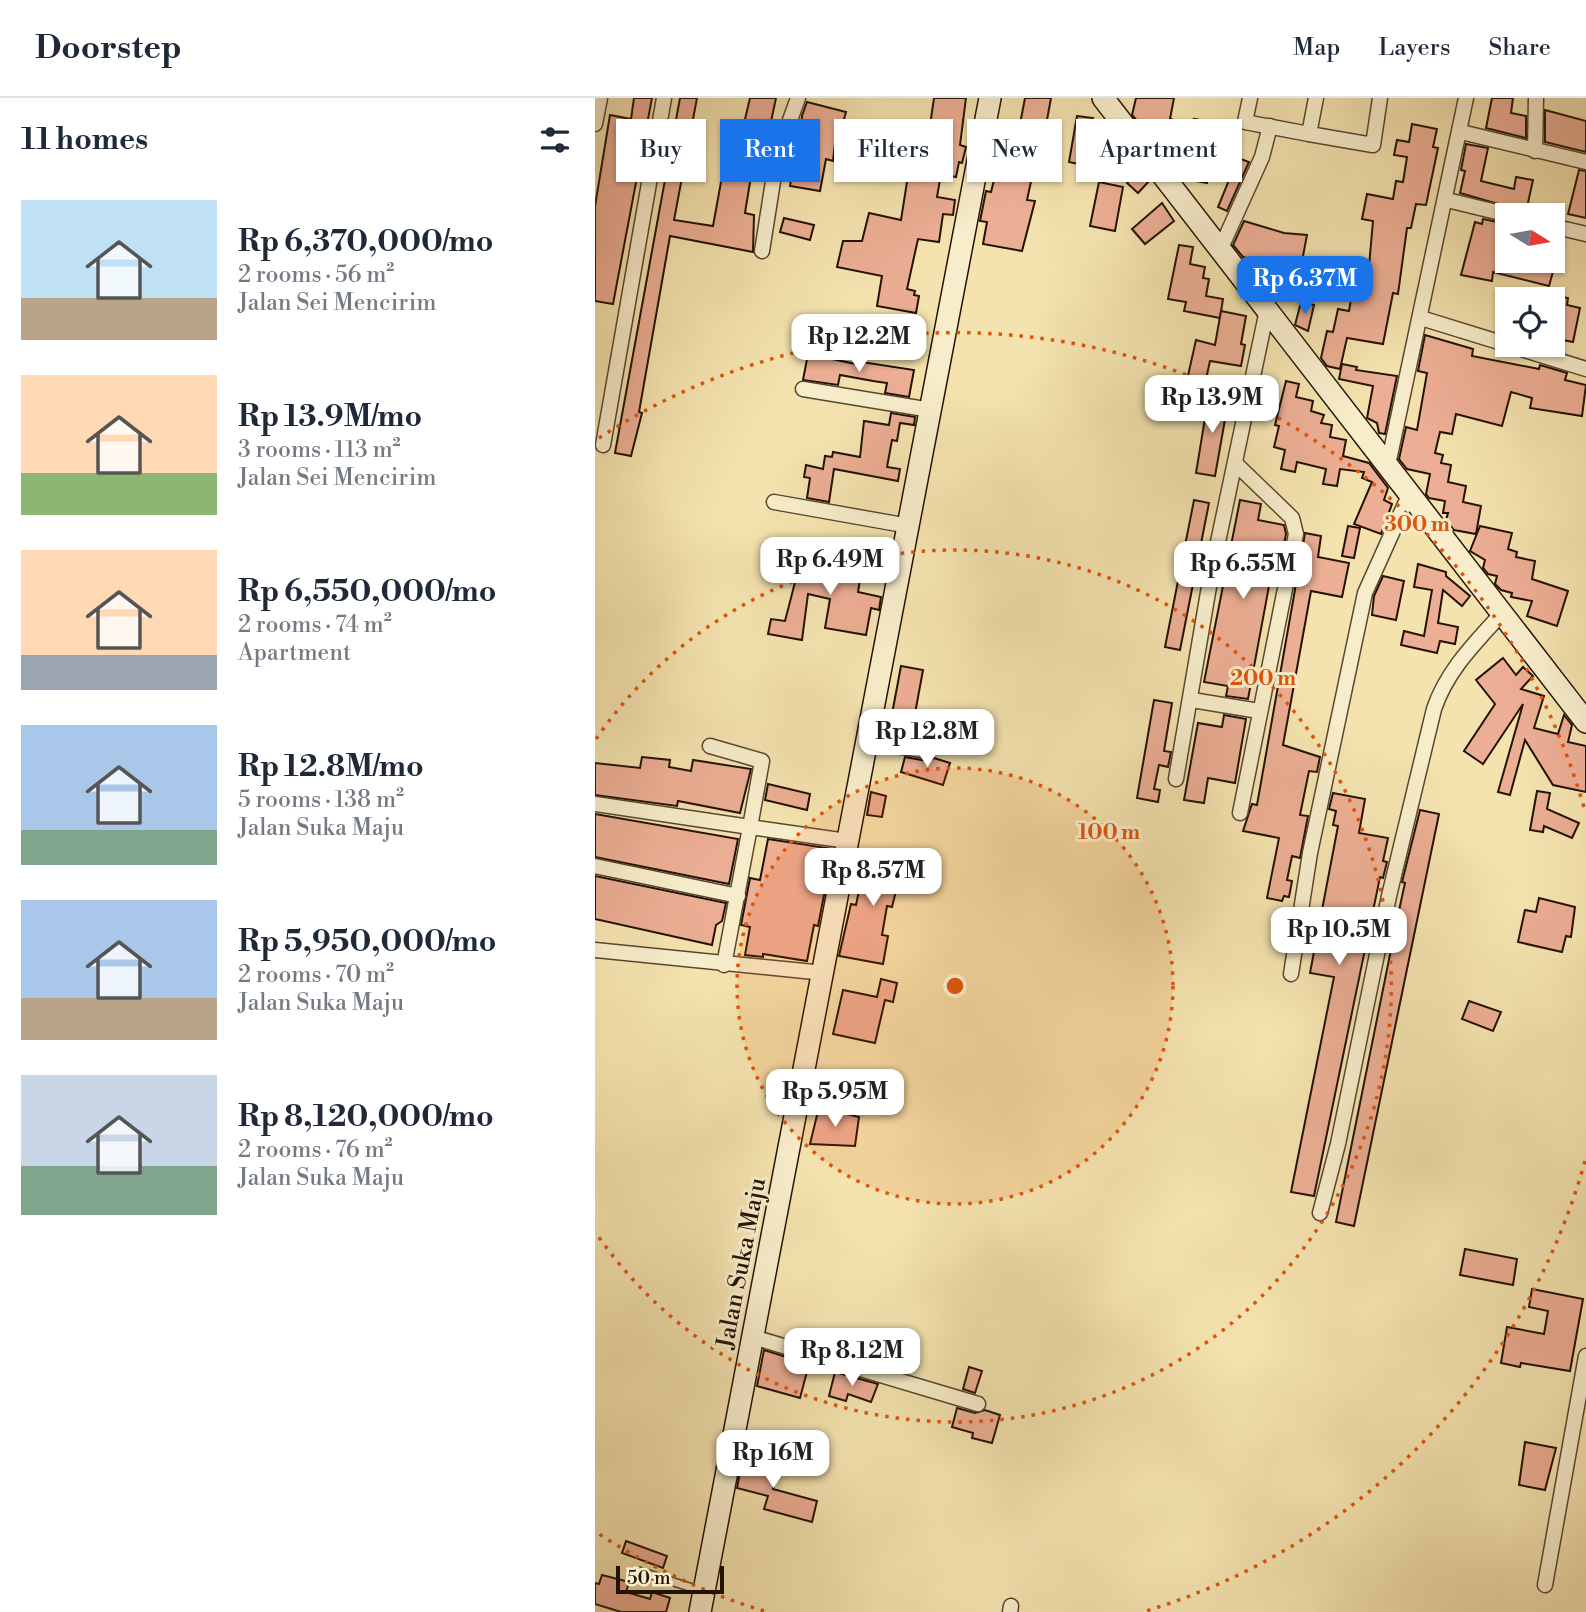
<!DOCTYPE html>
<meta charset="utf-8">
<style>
body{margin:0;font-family:"Libre Bodoni",serif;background:#f6f6f7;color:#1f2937;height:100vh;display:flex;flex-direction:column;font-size:26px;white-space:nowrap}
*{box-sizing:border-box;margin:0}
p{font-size:23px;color:#747a83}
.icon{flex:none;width:38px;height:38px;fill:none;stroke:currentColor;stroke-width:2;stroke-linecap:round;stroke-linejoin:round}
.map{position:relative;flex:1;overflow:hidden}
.side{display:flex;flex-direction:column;background:#fff;width:595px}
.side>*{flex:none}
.guide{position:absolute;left:21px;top:21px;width:665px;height:63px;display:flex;gap:14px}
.needle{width:46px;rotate:101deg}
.fabs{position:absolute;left:900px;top:105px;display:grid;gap:14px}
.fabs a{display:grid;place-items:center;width:70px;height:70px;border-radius:0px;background:#fff;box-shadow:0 2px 5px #0004;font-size:35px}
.scale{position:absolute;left:21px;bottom:18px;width:108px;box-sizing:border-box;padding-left:7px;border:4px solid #241205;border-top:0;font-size:19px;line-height:24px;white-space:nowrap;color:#241205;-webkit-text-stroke:5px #f8edcb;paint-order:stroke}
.price{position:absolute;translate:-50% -60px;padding:0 16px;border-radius:14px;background:#fff;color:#222;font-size:23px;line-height:46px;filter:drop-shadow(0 2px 4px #0008)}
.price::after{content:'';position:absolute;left:50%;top:42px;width:21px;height:16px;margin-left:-10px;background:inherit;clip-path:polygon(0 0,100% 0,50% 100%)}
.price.on{background:#1a73e8;color:#fff}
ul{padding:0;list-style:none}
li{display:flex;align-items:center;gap:21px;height:175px;padding:0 21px}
li span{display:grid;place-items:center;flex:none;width:196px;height:140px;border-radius:0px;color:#555}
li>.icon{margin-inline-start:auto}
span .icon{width:84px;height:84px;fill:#fffc;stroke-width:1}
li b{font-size:30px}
h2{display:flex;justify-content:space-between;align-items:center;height:84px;padding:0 21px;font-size:30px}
.tag{padding:0 24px;border-radius:0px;background:#fff;box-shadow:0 2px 5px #0004;font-size:24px;line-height:63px}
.tag.on{background:#1a73e8;color:#fff}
header{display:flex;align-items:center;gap:42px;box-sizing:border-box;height:98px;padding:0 35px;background:#fff;border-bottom:2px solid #e0e1e3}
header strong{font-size:33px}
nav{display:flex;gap:38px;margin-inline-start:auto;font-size:24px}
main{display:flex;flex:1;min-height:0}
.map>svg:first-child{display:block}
.building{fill:#ecae94;stroke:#241205;stroke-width:2}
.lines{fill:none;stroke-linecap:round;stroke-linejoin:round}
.lane-casing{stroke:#584630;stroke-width:10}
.street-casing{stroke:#584630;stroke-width:17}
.secondary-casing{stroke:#241205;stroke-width:24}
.lane{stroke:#f8edcb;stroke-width:7}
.street{stroke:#f8edcb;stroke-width:14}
.secondary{stroke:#f8edcb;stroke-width:21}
.ring{fill:none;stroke:#de550c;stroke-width:3.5;stroke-dasharray:3.5 7}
.labels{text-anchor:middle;stroke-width:6;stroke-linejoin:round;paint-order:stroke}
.street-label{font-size:24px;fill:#241205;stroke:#f8edcb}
.centre{fill:#de550c;stroke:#f8edcb;stroke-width:3.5}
.ring-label{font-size:21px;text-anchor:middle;font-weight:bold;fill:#de550c;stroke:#f8edcb;stroke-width:6;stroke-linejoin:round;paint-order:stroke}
</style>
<header>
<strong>Doorstep</strong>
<nav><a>Map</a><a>Layers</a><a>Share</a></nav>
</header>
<main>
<section class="side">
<h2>11 homes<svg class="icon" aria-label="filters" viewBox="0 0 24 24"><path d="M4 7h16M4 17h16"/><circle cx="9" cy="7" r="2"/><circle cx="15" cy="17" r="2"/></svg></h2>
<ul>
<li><span style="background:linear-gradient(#bfe0f5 70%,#b9a48a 0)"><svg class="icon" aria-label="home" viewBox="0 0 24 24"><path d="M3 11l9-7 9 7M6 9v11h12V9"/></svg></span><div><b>Rp 6,370,000/mo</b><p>2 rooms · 56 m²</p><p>Jalan Sei Mencirim</p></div></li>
<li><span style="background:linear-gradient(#ffd9b3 70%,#8fb573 0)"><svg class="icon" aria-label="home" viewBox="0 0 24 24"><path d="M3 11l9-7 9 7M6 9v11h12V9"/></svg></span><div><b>Rp 13.9M/mo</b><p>3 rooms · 113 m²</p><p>Jalan Sei Mencirim</p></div></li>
<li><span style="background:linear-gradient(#ffd9b3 75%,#9aa5b1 0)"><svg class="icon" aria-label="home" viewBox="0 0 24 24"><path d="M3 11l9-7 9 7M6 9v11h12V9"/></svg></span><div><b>Rp 6,550,000/mo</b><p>2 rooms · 74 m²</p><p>Apartment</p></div></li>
<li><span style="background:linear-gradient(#a9c7e8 75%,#7fa58c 0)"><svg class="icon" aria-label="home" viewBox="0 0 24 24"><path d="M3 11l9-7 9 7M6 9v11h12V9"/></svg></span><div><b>Rp 12.8M/mo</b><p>5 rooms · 138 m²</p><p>Jalan Suka Maju</p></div></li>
<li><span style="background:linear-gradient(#a9c7e8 70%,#b9a48a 0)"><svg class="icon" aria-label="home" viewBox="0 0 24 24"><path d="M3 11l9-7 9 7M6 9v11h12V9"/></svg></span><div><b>Rp 5,950,000/mo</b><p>2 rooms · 70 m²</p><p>Jalan Suka Maju</p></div></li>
<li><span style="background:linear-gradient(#c9d6e8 65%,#7fa58c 0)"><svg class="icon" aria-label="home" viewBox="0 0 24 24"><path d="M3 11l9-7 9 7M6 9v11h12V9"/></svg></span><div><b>Rp 8,120,000/mo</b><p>2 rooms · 76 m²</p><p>Jalan Suka Maju</p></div></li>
</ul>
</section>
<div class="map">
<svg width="991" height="1514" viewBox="0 0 991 1514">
<rect width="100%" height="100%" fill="#f4e3af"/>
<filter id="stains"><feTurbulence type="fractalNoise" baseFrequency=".00286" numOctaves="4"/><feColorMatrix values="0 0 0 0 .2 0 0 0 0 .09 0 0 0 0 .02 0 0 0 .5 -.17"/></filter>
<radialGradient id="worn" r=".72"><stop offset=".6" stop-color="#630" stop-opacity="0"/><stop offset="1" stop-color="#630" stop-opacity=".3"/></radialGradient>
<g class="building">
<path d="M 39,0 L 57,0 L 18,206 L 0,203 L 0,108 L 15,17 L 36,21 Z"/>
<path d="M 85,0 L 102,0 L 79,122 L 118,128 L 128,73 L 156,78 L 150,115 L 159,117 L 158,154 L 75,138 L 44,314 L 47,315 L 36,358 L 20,355 Z"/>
<path d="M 155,0 L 181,0 L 170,52 L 137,45 L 140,32 L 147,34 Z"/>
<path d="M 339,0 L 371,0 L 365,47 L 371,49 L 367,65 L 364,64 L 361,79 L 346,76 L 342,99 L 360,102 L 358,117 L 348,116 L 344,144 L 323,141 L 312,191 L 320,193 L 319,197 L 324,198 L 321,215 L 282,208 L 287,178 L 242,169 L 248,143 L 267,143 L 274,115 L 306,122 L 314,71 L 305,69 L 308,54 L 319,56 L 322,39 L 333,41 Z"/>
<path d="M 430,0 L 456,0 L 448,44 L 454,45 L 451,57 L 442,56 L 432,102 L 440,103 L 427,153 L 388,146 L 392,124 L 385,123 L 391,93 L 396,94 L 399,82 L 402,82 L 410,23 L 425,26 Z"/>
<path d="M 541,0 L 579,0 L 575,21 L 598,27 L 599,21 L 623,25 L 612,85 L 590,81 L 593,56 L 565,50 L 569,30 L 543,24 L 537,17 Z"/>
<path d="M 897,0 L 918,0 L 916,15 L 931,18 L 931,40 L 891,30 Z"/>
<path d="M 212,4 L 251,14 L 247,28 L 242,27 L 238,63 L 231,61 L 225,93 L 195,88 L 199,65 L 204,65 L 207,18 Z"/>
<path d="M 950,12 L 991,23 L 991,54 L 950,44 Z"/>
<path d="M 482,18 L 498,20 L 488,67 L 474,64 Z"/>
<path d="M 817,26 L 842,31 L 838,49 L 843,50 L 831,107 L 821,106 L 816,130 L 812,130 L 803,196 L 798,195 L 788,246 L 752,240 L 745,271 L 732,268 L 726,260 L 732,233 L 738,234 L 743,211 L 754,213 L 762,166 L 774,168 L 778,123 L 767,121 L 772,96 L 798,101 L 801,83 L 808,84 L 812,59 L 799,57 L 802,42 L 814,44 Z"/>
<path d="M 871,46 L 893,50 L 886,83 L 919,91 L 921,79 L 938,82 L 931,114 L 865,95 L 870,73 L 866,72 Z"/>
<path d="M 643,60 L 654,64 L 632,113 L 623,109 Z"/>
<path d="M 544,71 L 555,82 L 543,95 L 532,85 Z"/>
<path d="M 984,72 L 991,73 L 991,120 L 973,116 Z"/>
<path d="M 504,84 L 528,89 L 520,133 L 495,128 Z"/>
<path d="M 567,105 L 579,123 L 550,146 L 537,131 Z"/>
<path d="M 189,120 L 219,127 L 215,142 L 185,134 Z"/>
<path d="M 888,121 L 907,125 L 905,136 L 912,138 L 912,163 L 961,163 L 954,188 L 898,174 L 897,183 L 866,177 L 880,124 L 887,126 Z"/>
<path d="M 649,123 L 689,135 L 712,137 L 705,174 L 648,159 L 638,147 Z"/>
<path d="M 584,147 L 598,149 L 595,166 L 610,169 L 608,180 L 614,181 L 611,198 L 628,201 L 625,220 L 589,213 L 591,204 L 573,201 Z"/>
<path d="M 961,198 L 973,200 L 972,207 L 985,210 L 978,244 L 957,240 Z"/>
<path d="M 706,204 L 719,207 L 713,233 L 700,227 Z"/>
<path d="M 626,213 L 651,218 L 646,246 L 650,247 L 646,268 L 615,263 L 608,295 L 590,291 L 601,242 L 620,247 Z"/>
<path d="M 830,237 L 878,251 L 877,258 L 944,271 L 945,267 L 972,275 L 970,282 L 991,287 L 987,318 L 935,310 L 937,300 L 916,294 L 907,328 L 861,316 L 857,336 L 845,334 L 840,355 L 848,357 L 846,365 L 856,367 L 853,384 L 871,388 L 868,404 L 886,408 L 881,436 L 859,432 L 851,422 L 853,415 L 848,415 L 850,403 L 834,400 L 831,396 L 835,376 L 812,371 L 804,361 L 811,329 L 822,332 L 832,275 L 823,273 Z"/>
<path d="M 213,256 L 266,267 L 267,264 L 319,272 L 314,299 L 290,295 L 292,285 L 278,283 L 245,277 L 243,287 L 208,282 Z"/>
<path d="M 747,266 L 762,269 L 761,272 L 802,278 L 790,336 L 784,335 L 782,325 L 772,320 L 778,288 L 744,281 Z"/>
<path d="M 691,283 L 704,286 L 701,299 L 718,303 L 716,313 L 729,317 L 726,325 L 737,327 L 735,339 L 751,342 L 748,358 L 774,365 L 793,390 L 789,402 L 797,406 L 786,436 L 759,426 L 777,384 L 767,380 L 769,374 L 745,371 L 742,388 L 728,386 L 731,371 L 702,364 L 700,374 L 686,371 L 690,352 L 679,349 L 684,328 L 680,327 Z"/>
<path d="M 614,296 L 634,299 L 620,378 L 601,375 Z"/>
<path d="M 296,315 L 320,319 L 319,327 L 305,325 L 302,343 L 297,342 L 292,369 L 305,371 L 303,383 L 239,371 L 234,404 L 212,400 L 215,380 L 209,379 L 211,367 L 228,371 L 230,358 L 237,359 L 238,354 L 265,359 L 269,323 L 294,327 Z"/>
<path d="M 599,402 L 614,405 L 585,552 L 570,549 Z"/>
<path d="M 645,402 L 666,406 L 663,422 L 689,427 L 691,436 L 689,446 L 682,445 L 653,601 L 631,598 L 633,588 L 609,584 Z"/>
<path d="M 753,428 L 765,430 L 759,460 L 747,458 Z"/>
<path d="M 885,428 L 917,435 L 913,451 L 922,454 L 921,459 L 940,463 L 937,481 L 973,493 L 962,528 L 932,518 L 937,503 L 916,499 L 917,495 L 906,492 L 900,486 L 902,478 L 893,476 L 888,470 L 890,462 L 875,453 Z"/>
<path d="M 710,435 L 726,438 L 723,459 L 754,465 L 747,499 L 716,493 L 688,647 L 725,659 L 722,674 L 714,673 L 705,717 L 713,718 L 705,760 L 697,758 L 692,782 L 697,783 L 694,799 L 689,798 L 687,803 L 672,800 L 684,740 L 648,733 L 657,706 L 662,707 Z"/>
<path d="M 275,447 L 295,451 L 293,462 L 283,460 L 282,469 L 271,467 Z"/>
<path d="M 238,452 L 269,458 L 263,494 L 286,499 L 284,512 L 276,510 L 271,537 L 230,530 L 235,501 L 213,496 L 207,542 L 173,536 L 176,521 L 190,523 L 205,465 L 231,470 Z"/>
<path d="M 823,466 L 851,474 L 851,478 L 875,498 L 867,508 L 848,492 L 843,525 L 863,529 L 860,546 L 845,543 L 842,555 L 806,547 L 809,533 L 829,538 L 837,492 L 819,489 Z"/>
<path d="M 788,478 L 809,483 L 801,522 L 777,517 L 779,498 Z"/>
<path d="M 908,560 L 921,577 L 928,569 L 938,578 L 926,591 L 949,598 L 939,630 L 963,636 L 969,617 L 977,627 L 973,644 L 991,648 L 991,694 L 958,687 L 930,642 L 915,697 L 903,694 L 928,606 L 888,666 L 869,653 L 900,606 L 881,582 Z"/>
<path d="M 306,568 L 328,572 L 319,621 L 335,625 L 331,643 L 288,633 L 292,614 L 297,616 Z"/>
<path d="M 559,602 L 577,605 L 569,653 L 576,654 L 573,669 L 564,667 L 559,691 L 565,692 L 563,704 L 542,700 Z"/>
<path d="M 629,617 L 651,621 L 640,685 L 613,680 L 609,705 L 589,702 L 603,625 L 627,629 Z"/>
<path d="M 47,659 L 75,662 L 74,669 L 96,673 L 98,662 L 156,671 L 145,715 L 83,703 L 82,708 L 0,697 L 0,665 L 45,670 Z"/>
<path d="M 310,659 L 332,663 L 339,660 L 355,665 L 348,687 L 306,674 Z"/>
<path d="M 173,686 L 215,696 L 212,712 L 170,702 Z"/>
<path d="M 942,693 L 955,695 L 952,711 L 984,725 L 977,740 L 949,728 L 948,734 L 935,732 Z"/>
<path d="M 276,694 L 291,698 L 287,719 L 272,717 Z"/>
<path d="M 738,695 L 770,701 L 764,735 L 793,740 L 788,763 L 792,764 L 788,780 L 785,779 L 719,1098 L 696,1094 L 739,879 L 715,875 L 743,728 L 738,727 L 741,713 L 734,711 Z"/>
<path d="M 825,712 L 844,716 L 759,1128 L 741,1124 L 803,817 L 810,785 L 807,784 Z"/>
<path d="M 0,716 L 143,741 L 134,786 L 0,759 Z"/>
<path d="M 173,741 L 238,751 L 223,828 L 219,827 L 212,863 L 168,856 L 168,859 L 150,857 L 155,829 L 146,827 L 155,780 L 165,782 Z"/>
<path d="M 266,755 L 318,769 L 312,795 L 301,793 L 297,809 L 292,808 L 287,837 L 293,838 L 288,866 L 244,858 L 256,806 L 261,807 L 269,768 L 263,766 Z"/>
<path d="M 0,778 L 131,805 L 127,823 L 121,827 L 117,847 L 0,821 Z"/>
<path d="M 944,800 L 980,809 L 976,839 L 971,838 L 967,854 L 923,844 L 930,812 L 941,814 Z"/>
<path d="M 286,881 L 302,885 L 298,904 L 290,902 L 280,945 L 238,936 L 248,892 L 282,899 Z"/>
<path d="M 874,903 L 906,914 L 898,933 L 867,921 Z"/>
<path d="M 222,973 L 239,977 L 235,995 L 219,991 Z"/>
<path d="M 224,1009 L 264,1019 L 260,1048 L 215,1046 Z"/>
<path d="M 870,1151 L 922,1161 L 918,1187 L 865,1177 Z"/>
<path d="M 937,1191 L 988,1201 L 975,1273 L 926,1265 L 925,1269 L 906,1265 L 912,1229 L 949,1236 L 953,1213 L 934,1209 Z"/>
<path d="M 258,1235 L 288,1242 L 282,1266 L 253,1257 Z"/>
<path d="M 169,1252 L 214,1266 L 205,1300 L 162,1288 Z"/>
<path d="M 374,1269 L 387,1273 L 380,1295 L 368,1291 Z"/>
<path d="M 240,1274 L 283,1286 L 276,1304 L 253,1296 L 251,1303 L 234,1298 Z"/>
<path d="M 362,1310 L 380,1315 L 390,1312 L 405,1317 L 397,1345 L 377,1340 L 378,1335 L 357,1329 Z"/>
<path d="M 930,1344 L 961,1350 L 950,1392 L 924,1387 Z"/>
<path d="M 148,1358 L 184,1366 L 178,1391 L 222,1403 L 217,1424 L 169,1411 L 173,1398 L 142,1390 Z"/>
<path d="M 31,1443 L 72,1458 L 68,1470 L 27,1455 Z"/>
<path d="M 7,1477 L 34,1484 L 31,1494 L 55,1501 L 57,1494 L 75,1500 L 71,1514 L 26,1514 L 0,1506 L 0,1485 L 4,1486 Z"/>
</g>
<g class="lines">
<defs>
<g id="lane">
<path d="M 138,1347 L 186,1357"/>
<path d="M 44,1473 L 107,1493"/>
</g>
<g id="street">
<path d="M 655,0 L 650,24 L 714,36"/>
<path d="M 721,0 L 714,36 L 778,47 L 785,0"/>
<path d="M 0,26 L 5,0"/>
<path d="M 866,34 L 991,64"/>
<path d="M 940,53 L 941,0"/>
<path d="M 852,102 L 914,117"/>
<path d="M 957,128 L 991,136"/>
<path d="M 625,152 L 667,59 L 675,28"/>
<path d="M 167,153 L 182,58 L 203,0"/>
<path d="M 826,220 L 991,271"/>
<path d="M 208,291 L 336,312"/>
<path d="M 8,347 L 69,0"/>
<path d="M 641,366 L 697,420 L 701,436 L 645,715"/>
<path d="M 793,367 L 871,0"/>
<path d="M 179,404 L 314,428"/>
<path d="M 597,602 L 664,613"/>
<path d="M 270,643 L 333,653"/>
<path d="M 115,648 L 167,663 L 155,729 L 252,743"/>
<path d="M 581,681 L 616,477 L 672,212"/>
<path d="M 0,706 L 155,729 L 129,867"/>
<path d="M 0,768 L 143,798"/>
<path d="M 0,852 L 229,875"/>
<path d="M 696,876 L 715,755 L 770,495 L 815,395"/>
<path d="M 725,1115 L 743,1046 L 794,798 L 839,611 C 852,572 881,544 908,514"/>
<path d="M 158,1239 L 383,1306"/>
<path d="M 950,1487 L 991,1258"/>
<path d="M 415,1514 L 416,1508"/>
</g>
<g id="secondary">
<path d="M 508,0 L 991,624"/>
<path d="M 105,1514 L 395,0"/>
</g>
</defs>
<use href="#lane" class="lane-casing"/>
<use href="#street" class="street-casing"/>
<use href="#secondary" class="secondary-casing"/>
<use href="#lane" class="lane"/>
<use href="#street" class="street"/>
<use href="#secondary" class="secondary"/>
</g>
<circle cx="360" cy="888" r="218" fill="#de550c" fill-opacity=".12"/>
<g class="ring">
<circle cx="360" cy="888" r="218"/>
<path d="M1 641A436 436 0 1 1 1 1135"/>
<path d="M990 1063A654 654 0 0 1 551 1513M169 1513A654 654 0 0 1 4 1436M4 340A654 654 0 0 1 990 713"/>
</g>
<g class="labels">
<g class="street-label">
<text transform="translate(146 1165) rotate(-79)" y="8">Jalan Suka Maju</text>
</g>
</g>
<circle cx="360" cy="888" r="10" class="centre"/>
<g class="ring-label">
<text x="822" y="433">300 m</text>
<text x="668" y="587">200 m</text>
<text x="514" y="741">100 m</text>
</g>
<rect width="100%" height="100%" filter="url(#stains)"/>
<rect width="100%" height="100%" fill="url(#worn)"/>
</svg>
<div class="fabs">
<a><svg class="needle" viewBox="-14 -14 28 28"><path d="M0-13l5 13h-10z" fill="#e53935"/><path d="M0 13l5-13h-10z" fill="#747a83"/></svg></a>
<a><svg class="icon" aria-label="locate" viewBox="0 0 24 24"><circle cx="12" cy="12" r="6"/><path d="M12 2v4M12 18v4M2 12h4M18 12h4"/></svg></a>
</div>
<div class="scale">50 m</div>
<b class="price on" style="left:710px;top:218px">Rp 6.37M</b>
<b class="price" style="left:264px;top:276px">Rp 12.2M</b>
<b class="price" style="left:617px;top:337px">Rp 13.9M</b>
<b class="price" style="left:235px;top:499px">Rp 6.49M</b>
<b class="price" style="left:648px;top:503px">Rp 6.55M</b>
<b class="price" style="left:332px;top:671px">Rp 12.8M</b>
<b class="price" style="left:278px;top:810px">Rp 8.57M</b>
<b class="price" style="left:744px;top:869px">Rp 10.5M</b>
<b class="price" style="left:240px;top:1031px">Rp 5.95M</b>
<b class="price" style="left:257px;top:1290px">Rp 8.12M</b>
<b class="price" style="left:178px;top:1392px">Rp 16M</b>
<div class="guide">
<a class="tag">Buy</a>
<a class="tag on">Rent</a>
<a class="tag">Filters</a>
<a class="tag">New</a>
<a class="tag">Apartment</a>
</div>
</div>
</main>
